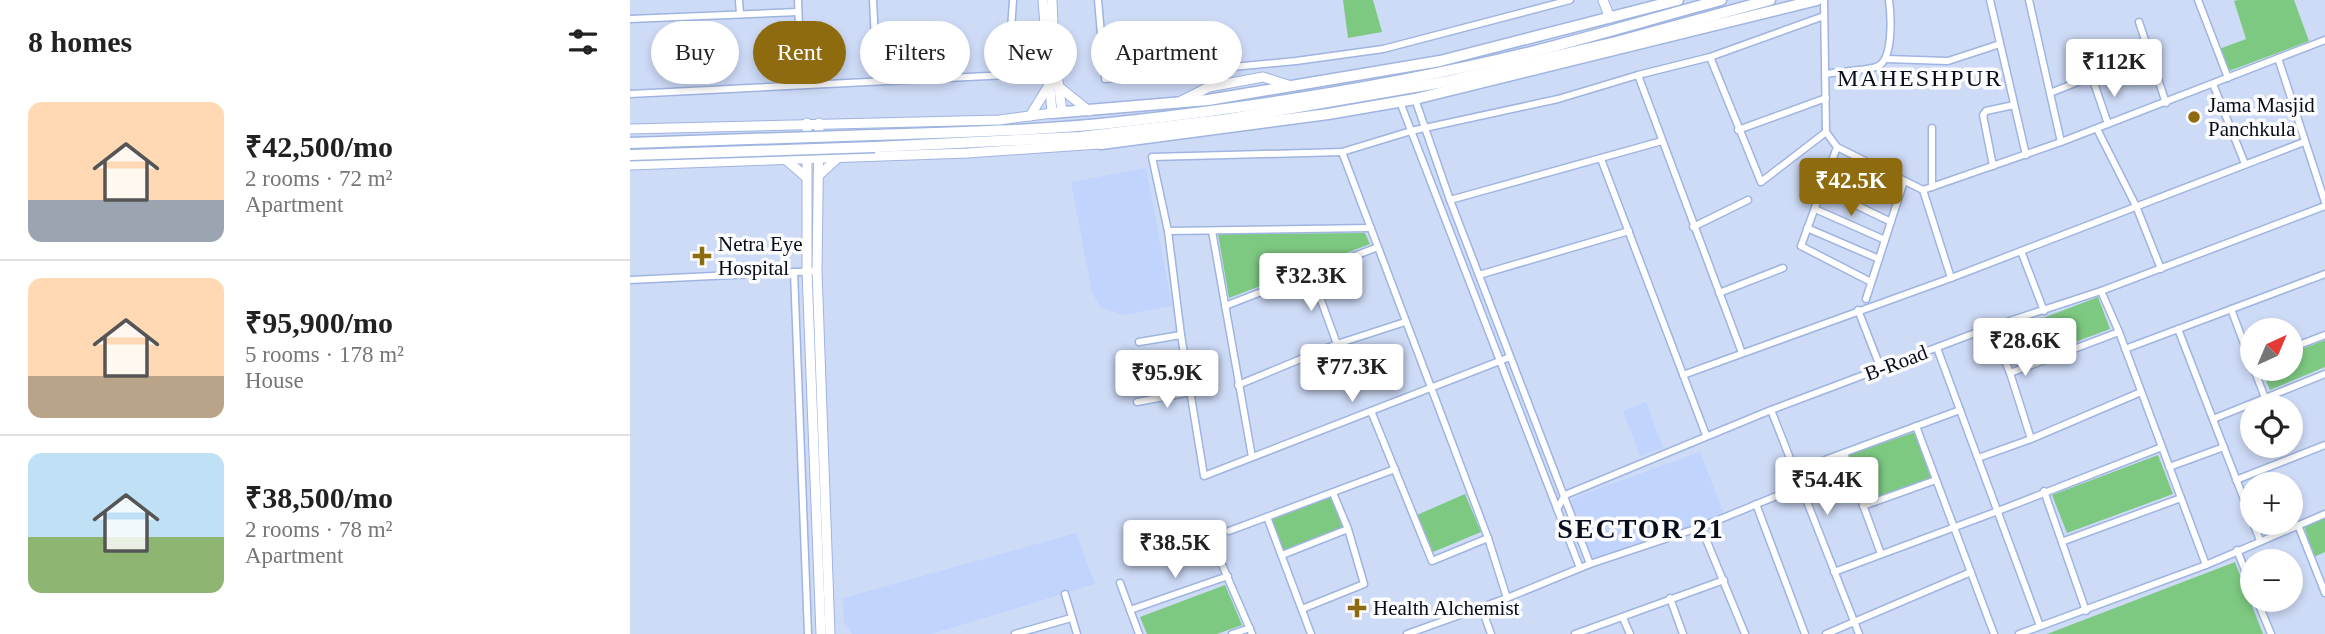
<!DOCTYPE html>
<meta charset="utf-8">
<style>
body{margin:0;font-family:Georgia,serif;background:#f6f6f6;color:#222;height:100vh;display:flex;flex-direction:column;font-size:26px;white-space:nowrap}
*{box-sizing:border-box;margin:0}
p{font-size:23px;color:#767676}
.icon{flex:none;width:38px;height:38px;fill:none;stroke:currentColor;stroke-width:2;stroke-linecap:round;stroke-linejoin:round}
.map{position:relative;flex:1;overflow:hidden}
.details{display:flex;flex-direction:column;background:#fff;width:630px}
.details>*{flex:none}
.hud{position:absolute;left:21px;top:21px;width:665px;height:63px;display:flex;gap:14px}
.needle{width:46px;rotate:44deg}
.buttons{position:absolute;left:1610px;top:318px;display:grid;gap:14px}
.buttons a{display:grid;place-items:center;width:63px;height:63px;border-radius:50%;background:#fff;box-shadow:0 4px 10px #0003;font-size:35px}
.price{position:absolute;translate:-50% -60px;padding:0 16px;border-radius:7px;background:#fff;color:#222;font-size:23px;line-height:46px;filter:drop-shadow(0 2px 4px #0008)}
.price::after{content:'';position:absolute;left:50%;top:42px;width:21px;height:16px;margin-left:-10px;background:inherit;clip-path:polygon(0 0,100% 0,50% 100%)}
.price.active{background:#8e6b0f;color:#fff}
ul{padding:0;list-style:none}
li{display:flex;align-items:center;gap:21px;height:175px;padding:0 28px}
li+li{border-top:2px solid #e0e0e0}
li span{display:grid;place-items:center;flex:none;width:196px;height:140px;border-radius:14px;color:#555}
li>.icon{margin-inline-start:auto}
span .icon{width:84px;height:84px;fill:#fffc;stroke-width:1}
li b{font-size:30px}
h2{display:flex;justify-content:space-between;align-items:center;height:84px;padding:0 28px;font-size:30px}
.chip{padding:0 24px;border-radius:32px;background:#fff;box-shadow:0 4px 10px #0003;font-size:24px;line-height:63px}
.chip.active{background:#8e6b0f;color:#fff}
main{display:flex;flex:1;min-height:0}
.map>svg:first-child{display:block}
.built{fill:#c0d4fe}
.green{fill:#7ec982}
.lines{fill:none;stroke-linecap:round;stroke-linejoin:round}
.street-casing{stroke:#9fb4e1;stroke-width:9}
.secondary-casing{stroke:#9fb4e1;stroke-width:11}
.highway-casing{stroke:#9fb4e1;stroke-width:13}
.street{stroke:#fff;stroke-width:6}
.secondary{stroke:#fff;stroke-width:9}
.highway{stroke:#fff;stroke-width:10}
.highway-bridge-casing{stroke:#9fb4e1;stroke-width:13;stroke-linecap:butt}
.highway-bridge{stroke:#fff;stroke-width:10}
.poi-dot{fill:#8e6b0f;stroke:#fcfcfc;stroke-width:2.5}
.labels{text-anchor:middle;stroke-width:7;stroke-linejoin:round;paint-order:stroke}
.poi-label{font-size:21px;fill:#070d1d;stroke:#fcfcfc;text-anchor:start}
.street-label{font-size:21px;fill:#070d1d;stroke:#fcfcfc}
.quarter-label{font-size:24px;letter-spacing:2px;fill:#070d1d;stroke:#fcfcfc}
.district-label{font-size:28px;font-weight:bold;letter-spacing:2px;fill:#070d1d;stroke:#fcfcfc}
</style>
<main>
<section class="details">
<h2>8 homes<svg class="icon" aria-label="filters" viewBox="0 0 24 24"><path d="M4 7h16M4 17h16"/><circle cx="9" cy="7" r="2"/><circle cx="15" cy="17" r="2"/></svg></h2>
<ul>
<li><span style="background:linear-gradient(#ffd9b3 70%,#9aa5b1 0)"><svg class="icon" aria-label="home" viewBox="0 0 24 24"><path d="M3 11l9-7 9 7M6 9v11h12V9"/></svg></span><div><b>₹42,500/mo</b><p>2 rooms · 72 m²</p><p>Apartment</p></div></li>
<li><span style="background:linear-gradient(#ffd9b3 70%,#b9a48a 0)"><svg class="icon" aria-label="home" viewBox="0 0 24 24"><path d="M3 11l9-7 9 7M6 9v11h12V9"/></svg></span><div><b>₹95,900/mo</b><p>5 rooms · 178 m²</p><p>House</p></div></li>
<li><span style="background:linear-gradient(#bfe0f5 60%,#8fb573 0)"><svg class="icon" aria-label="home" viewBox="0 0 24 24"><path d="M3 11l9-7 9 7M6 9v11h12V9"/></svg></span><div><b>₹38,500/mo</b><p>2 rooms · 78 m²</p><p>Apartment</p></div></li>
</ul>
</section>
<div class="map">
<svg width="1695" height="634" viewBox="0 0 1695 634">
<rect width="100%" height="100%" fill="#cedbf7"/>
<g class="built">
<path d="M 516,168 L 542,306 L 493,315 L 470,307 L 462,292 L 441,182 Z"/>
<path d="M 1016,402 L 1033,448 L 1010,456 L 993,411 Z"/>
<path d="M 1070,452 L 1094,514 L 962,561 L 940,504 L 943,498 Z"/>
<path d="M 446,533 L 465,584 L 302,634 L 222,634 L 214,621 L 213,598 Z"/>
</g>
<g class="green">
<path d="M 713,0 L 743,0 L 752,32 L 718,38 Z"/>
<path d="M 1608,0 L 1664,0 L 1679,41 L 1599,71 L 1589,49 L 1616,39 L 1604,1 Z"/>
<path d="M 735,233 L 740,244 L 599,298 L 588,234 Z"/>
<path d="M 1468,297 L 1480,329 L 1383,365 L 1371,334 Z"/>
<path d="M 1695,340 L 1695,367 L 1640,390 L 1631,369 L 1661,369 L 1661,353 Z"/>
<path d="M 1285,432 L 1301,478 L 1234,501 L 1218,455 Z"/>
<path d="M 1528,455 L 1543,494 L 1437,533 L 1422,495 Z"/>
<path d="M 835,494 L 851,532 L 803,552 L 787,515 Z"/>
<path d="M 701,497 L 713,528 L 653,551 L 641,520 Z"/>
<path d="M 1695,517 L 1695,552 L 1684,557 L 1674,526 Z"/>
<path d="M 1605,562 L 1633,634 L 1417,634 Z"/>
<path d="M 595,585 L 612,625 L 587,634 L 517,634 L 510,617 Z"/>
</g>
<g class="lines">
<defs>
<g id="street">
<path d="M 109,0 L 110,14"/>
<path d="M 168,0 L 171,85"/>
<path d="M 243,0 L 247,81"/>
<path d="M 468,0 L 475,79 L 666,61 L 753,49 L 940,0"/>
<path d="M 1194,0 L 1196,132 L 1207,147 L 1293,190 L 1321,278"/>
<path d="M 1360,0 L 1396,155"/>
<path d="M 1399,0 L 1431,142"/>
<path d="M 1568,0 L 1598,78"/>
<path d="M 0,19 L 168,12"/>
<path d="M 1509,22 L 1536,103"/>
<path d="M 1080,57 L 1131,182 L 1196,132"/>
<path d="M 1648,58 L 1695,202"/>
<path d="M 1256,59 L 1318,61 L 1370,44"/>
<path d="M 1196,74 C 1210,71 1234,71 1246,67 C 1264,62 1261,15 1259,0"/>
<path d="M 1008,75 L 1112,353"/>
<path d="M 1464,83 L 1478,124"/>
<path d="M 1583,84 L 1615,164"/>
<path d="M 1420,93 L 1460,77"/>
<path d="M 0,94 L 378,75 L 383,0"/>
<path d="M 785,99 L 820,200 L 960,564"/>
<path d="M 770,102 L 950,568"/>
<path d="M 1302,128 L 1302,187"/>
<path d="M 1467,129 L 1506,206 L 1531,269"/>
<path d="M 1108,130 L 1196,98"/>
<path d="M 1207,147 L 1171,246 L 1241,282"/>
<path d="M 712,152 L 858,538 L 877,598"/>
<path d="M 971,159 L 1076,435"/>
<path d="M 1363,166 L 1353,115 L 1356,111 L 1384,105"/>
<path d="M 1200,169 L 1267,202"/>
<path d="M 1193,189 L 1261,222"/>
<path d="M 1293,190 L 1431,142 L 1695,40"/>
<path d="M 820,200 L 1032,141"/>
<path d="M 1185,209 L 1255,240"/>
<path d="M 1063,227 L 1118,200"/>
<path d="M 1177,228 L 1249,259"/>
<path d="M 538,231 L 741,228"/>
<path d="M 582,231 L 622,457"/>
<path d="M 1391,251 L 1414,311"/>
<path d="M 164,272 L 178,634"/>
<path d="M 681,273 L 707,344"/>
<path d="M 849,275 L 999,231"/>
<path d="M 0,280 L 187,271"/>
<path d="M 1471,291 L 1489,332 L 1576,565"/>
<path d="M 1089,293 L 1153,268"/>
<path d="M 1236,299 L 1274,181"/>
<path d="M 595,306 L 748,247"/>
<path d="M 1601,309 L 1622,365"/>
<path d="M 1228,310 L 1251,369"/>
<path d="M 1361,327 L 1380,373 L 1401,439"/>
<path d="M 1548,329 L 1622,520"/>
<path d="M 509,342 L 551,335"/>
<path d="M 1307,348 L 1410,626"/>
<path d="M 1661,348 L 1695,335"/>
<path d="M 1495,349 L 1695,274"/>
<path d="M 880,357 L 574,476 L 551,335 L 538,231 L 522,157 L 712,152 L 781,131 L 928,99 L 1008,75 L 1080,57 L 1194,16"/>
<path d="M 1624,369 L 1635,398"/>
<path d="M 1380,373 L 1489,332"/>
<path d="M 1053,375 L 1321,278 L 1674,142"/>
<path d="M 608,385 L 707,344 L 775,322"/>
<path d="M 507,402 L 561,392"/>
<path d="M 1141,410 L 1229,634"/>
<path d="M 741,411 L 802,561 L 858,538"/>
<path d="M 1583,419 L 1695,374"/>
<path d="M 1286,426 L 1364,634"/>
<path d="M 1214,453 L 1251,554"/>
<path d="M 1348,458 L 1401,439 L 1511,392"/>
<path d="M 1539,467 L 1594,447"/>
<path d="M 1165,471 L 1330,410"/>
<path d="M 1606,480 L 1695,445"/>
<path d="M 1414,491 L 1456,611"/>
<path d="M 1126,504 L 1175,634"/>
<path d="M 1233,506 L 1306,480"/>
<path d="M 927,509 L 935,495 L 1141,410 L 1361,327 L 1471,291 L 1695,206"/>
<path d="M 637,517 L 681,634"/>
<path d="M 1623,523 L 1630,540"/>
<path d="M 1668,525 L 1695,593"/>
<path d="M 1071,527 L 1115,634"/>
<path d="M 599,531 L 765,469"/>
<path d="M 1434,541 L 1551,498"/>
<path d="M 1607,550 L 1622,588"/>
<path d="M 587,553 L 622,634"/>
<path d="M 652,555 L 718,529"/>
<path d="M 1204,572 L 1368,511 L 1532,447"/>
<path d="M 490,583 L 509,634"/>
<path d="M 435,594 L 447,634"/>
<path d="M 1040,598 L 1053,634"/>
<path d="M 1627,600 L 1641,634"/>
<path d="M 851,606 L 861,634"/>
<path d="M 672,609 L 734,584 L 718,529 L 703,493"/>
<path d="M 500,610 L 598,576"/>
<path d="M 993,618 L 1000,634"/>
<path d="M 385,634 L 441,618"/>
<path d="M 602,634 L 620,628"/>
<path d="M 777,634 L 877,598 L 960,564 L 1071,527 L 1171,486"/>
<path d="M 945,634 L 1094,580"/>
<path d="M 1196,634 L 1341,572"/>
<path d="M 1389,634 L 1576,565 L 1695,514"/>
</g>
<g id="secondary">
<path d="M 422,0 L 424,50 L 432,112"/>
<path d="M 973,0 L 980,18"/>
<path d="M 428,86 L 459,111"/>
<path d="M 551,101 L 579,87 L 633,77 L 658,85"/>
<path d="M 400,116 L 419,85"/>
<path d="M 177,123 L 177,271 L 191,634"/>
<path d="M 189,123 L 187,271 L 200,634"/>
<path d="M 0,129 L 369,120 L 422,113 L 413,0"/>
<path d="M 154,158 L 176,177"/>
<path d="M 0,165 L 338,153 L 469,144"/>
<path d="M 188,176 L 210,156"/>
</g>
<g id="highway">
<path d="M 422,113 L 578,100 L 810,61 L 1048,0"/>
<path d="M 243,135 C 328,132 414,131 498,121 C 632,106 770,84 901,52 C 965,36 1028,17 1091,0"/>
<path d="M 453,138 L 471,144 L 698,114 L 785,99 L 1187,0"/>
<path d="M 245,147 L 450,137 L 599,119 L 814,82 L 986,42 L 1140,0"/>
</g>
</defs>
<use href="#street" class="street-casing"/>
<use href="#secondary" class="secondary-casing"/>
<use href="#highway" class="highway-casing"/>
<use href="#street" class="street"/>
<use href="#secondary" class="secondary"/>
<use href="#highway" class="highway"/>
<defs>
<g id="highway-bridge">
<path d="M 0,143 L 243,135"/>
<path d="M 0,155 L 245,147"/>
</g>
</defs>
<use href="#highway-bridge" class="highway-bridge-casing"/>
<use href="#highway-bridge" class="highway-bridge"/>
</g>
<g class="poi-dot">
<circle cx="1564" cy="117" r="7"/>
<path d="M68.5 245.5h7v7h7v7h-7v7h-7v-7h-7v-7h7z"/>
<path d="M723.5 597.5h7v7h7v7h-7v7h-7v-7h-7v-7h7z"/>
</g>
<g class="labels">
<g class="poi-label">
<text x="1578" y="112">Jama Masjid<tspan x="1578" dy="24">Panchkula</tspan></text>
<text x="88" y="251">Netra Eye<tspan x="88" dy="24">Hospital</tspan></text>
<text x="743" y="615">Health Alchemist</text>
</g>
<g class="street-label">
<text transform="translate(1266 363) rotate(-21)" y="7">B-Road</text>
</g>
<g class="quarter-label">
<text x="1290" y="86">MAHESHPUR</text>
</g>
<g class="district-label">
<text x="1011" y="538">SECTOR 21</text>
</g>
</g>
</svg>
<div class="buttons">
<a><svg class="needle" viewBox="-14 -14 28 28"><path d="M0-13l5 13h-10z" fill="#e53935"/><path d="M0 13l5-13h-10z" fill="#767676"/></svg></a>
<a><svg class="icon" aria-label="locate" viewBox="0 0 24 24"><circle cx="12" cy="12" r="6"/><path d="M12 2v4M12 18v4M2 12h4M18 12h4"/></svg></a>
<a>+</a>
<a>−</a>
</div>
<b class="price" style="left:1484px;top:99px">₹112K</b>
<b class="price active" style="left:1221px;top:218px">₹42.5K</b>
<b class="price" style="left:681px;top:313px">₹32.3K</b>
<b class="price" style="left:1395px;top:378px">₹28.6K</b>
<b class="price" style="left:722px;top:404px">₹77.3K</b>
<b class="price" style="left:537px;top:410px">₹95.9K</b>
<b class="price" style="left:1197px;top:517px">₹54.4K</b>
<b class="price" style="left:545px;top:580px">₹38.5K</b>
<div class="hud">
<a class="chip">Buy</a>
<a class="chip active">Rent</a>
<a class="chip">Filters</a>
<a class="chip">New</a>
<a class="chip">Apartment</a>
</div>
</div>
</main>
